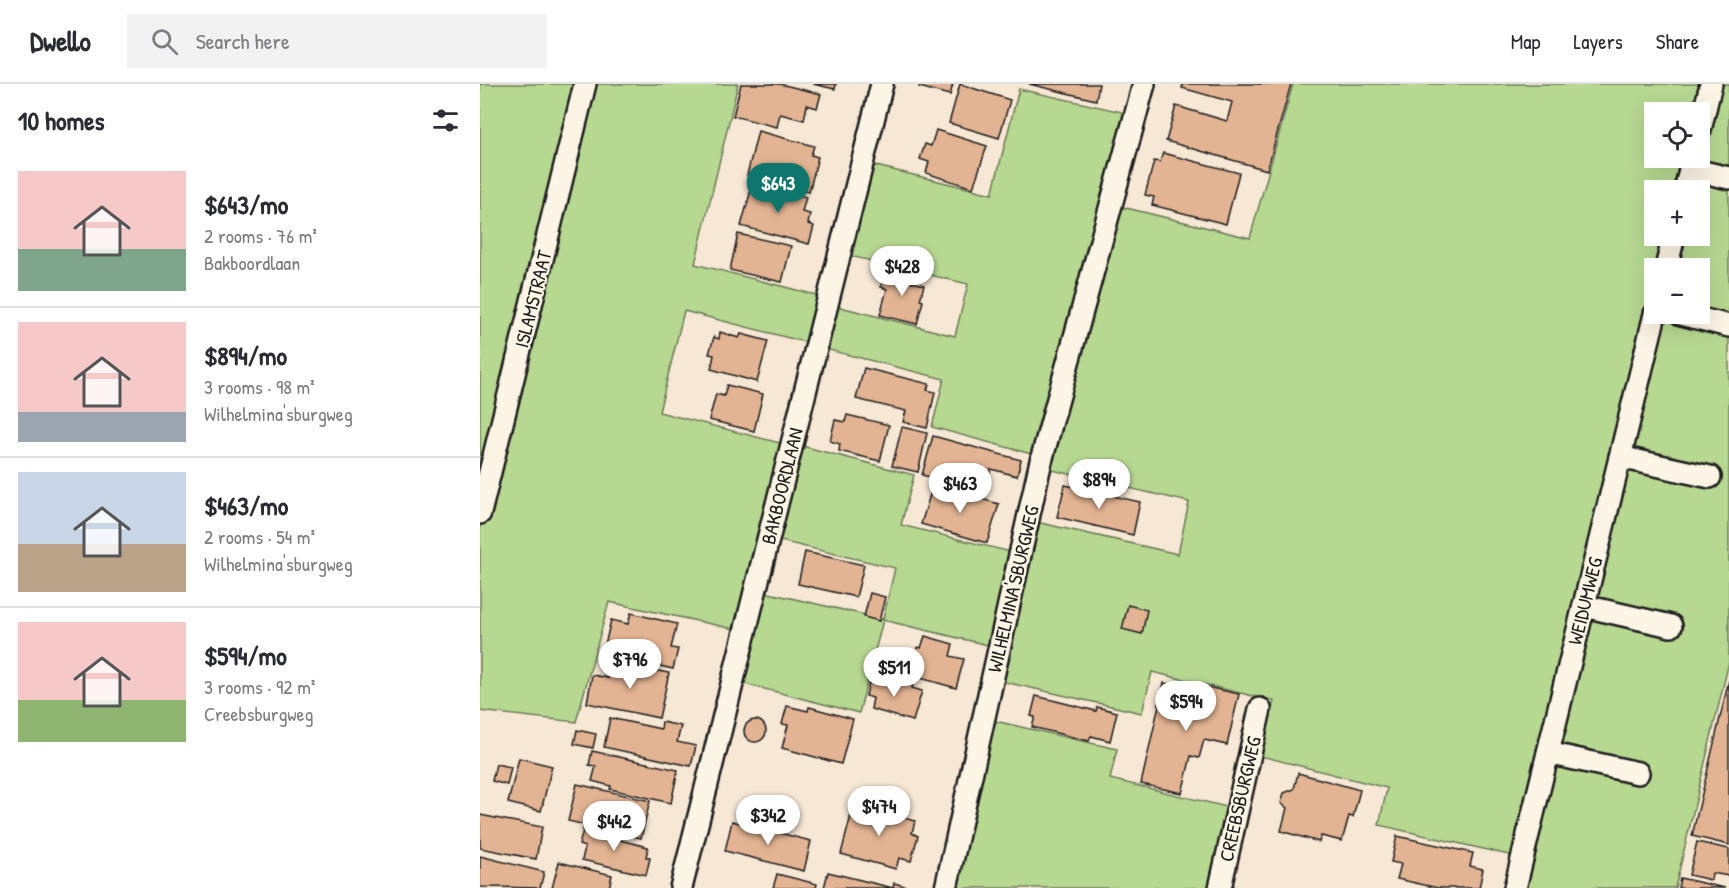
<!DOCTYPE html>
<meta charset="utf-8">
<style>
body{margin:0;font-family:"Patrick Hand",sans-serif;background:#f2f2f3;color:#2b2b33;height:100vh;display:flex;flex-direction:column;font-size:22px;white-space:nowrap}
*{box-sizing:border-box;margin:0}
p{font-size:20px;color:#7c7c81}
.icon{flex:none;width:33px;height:33px;fill:none;stroke:currentColor;stroke-width:2;stroke-linecap:round;stroke-linejoin:round}
.map{position:relative;flex:1;overflow:hidden}
.details{display:flex;flex-direction:column;background:#fff;width:480px}
.details>*{flex:none}
.tools{position:absolute;left:1164px;top:18px;display:grid;gap:12px}
.tools a{display:grid;place-items:center;width:66px;height:66px;border-radius:0px;background:#fff;box-shadow:0 6px 24px #0002;font-size:30px}
.price{position:absolute;translate:-50% -51px;padding:0 14px;border-radius:21px;background:#fff;color:#222;font-size:20px;line-height:39px;filter:drop-shadow(0 2px 3px #0008)}
.price::after{content:'';position:absolute;left:50%;top:36px;width:18px;height:14px;margin-left:-9px;background:inherit;clip-path:polygon(0 0,100% 0,50% 100%)}
.price.current{background:#0f766e;color:#fff}
ul{padding:0;list-style:none}
li{display:flex;align-items:center;gap:18px;height:150px;padding:0 18px}
li+li{border-top:2px solid #e1e1e2}
li span{display:grid;place-items:center;flex:none;width:168px;height:120px;border-radius:0px;color:#555}
li>.icon{margin-inline-start:auto}
span .icon{width:72px;height:72px;fill:#fffc;stroke-width:1}
li b{font-size:26px}
h2{display:flex;justify-content:space-between;align-items:center;height:72px;padding:0 18px;font-size:26px}
header{display:flex;align-items:center;gap:36px;box-sizing:border-box;height:84px;padding:0 30px;background:#fff;border-bottom:2px solid #e1e1e2}
header strong{font-size:28px}
nav{display:flex;gap:33px;margin-inline-start:auto;font-size:21px}
.search{width:420px;height:54px;background:#f2f2f3;display:flex;align-items:center;gap:15px;box-sizing:border-box;padding:0 21px;border-radius:0px;color:#7c7c81;font-size:22px}
main{display:flex;flex:1;min-height:0}
.map>svg:first-child{display:block}
.green{fill:#b7d891;stroke:#6a7a56;stroke-width:1.5}
.building{fill:#e3b493;stroke:#1c1c1c;stroke-width:1.5}
.lines{fill:none;stroke-linecap:round;stroke-linejoin:round}
.minor-casing{stroke:#1c1c1c;stroke-width:26}
.minor{stroke:#fcf5e5;stroke-width:21}
.labels{text-anchor:middle;stroke-width:4.5;stroke-linejoin:round;paint-order:stroke}
.street-label{font-size:20px;fill:#1c1c1c;stroke:#fcf5e5}
</style>
<header>
<strong>Dwello</strong>
<div class="search"><svg class="icon" aria-label="search" viewBox="0 0 24 24"><circle cx="10" cy="10" r="6"/><path d="M15 15l6 6"/></svg>Search here</div>
<nav><a>Map</a><a>Layers</a><a>Share</a></nav>
</header>
<main>
<section class="details">
<h2>10 homes<svg class="icon" aria-label="filters" viewBox="0 0 24 24"><path d="M4 7h16M4 17h16"/><circle cx="9" cy="7" r="2"/><circle cx="15" cy="17" r="2"/></svg></h2>
<ul>
<li><span style="background:linear-gradient(#f6c9c9 65%,#7fa58c 0)"><svg class="icon" aria-label="home" viewBox="0 0 24 24"><path d="M3 11l9-7 9 7M6 9v11h12V9"/></svg></span><div><b>$643/mo</b><p>2 rooms · 76 m²</p><p>Bakboordlaan</p></div></li>
<li><span style="background:linear-gradient(#f6c9c9 75%,#9aa5b1 0)"><svg class="icon" aria-label="home" viewBox="0 0 24 24"><path d="M3 11l9-7 9 7M6 9v11h12V9"/></svg></span><div><b>$894/mo</b><p>3 rooms · 98 m²</p><p>Wilhelmina'sburgweg</p></div></li>
<li><span style="background:linear-gradient(#c9d6e8 60%,#b9a48a 0)"><svg class="icon" aria-label="home" viewBox="0 0 24 24"><path d="M3 11l9-7 9 7M6 9v11h12V9"/></svg></span><div><b>$463/mo</b><p>2 rooms · 54 m²</p><p>Wilhelmina'sburgweg</p></div></li>
<li><span style="background:linear-gradient(#f6c9c9 65%,#8fb573 0)"><svg class="icon" aria-label="home" viewBox="0 0 24 24"><path d="M3 11l9-7 9 7M6 9v11h12V9"/></svg></span><div><b>$594/mo</b><p>3 rooms · 92 m²</p><p>Creebsburgweg</p></div></li>
</ul>
</section>
<div class="map">
<svg width="1249" height="804" viewBox="0 0 1249 804">
<rect width="100%" height="100%" fill="#f7e8d5"/>
<filter id="ink" filterUnits="userSpaceOnUse"><feTurbulence type="fractalNoise" baseFrequency=".0167" numOctaves="2"/><feDisplacementMap in="SourceGraphic" scale="12" xChannelSelector="R" yChannelSelector="G"/><feConvolveMatrix kernelMatrix="1 2 1 2 8 2 1 2 1" color-interpolation-filters="sRGB"/></filter>
<g filter="url(#ink)">
<g class="green">
<path d="M 0,0 L 258,0 L 215,180 L 340,212 L 329,259 L 204,227 L 179,328 L 304,360 L 259,546 L 129,518 L 96,638 L 0,627 Z"/>
<path d="M 813,0 L 1224,0 L 1217,28 L 1174,28 L 1174,74 L 1207,74 L 1199,106 L 1174,106 L 1174,152 L 1188,152 L 1180,184 L 1174,184 L 1174,206 L 1038,773 L 899,741 L 907,704 L 781,672 L 794,617 L 672,588 L 662,629 L 520,597 L 556,438 L 698,470 L 709,418 L 568,385 L 638,122 L 770,154 Z"/>
<path d="M 1234,0 L 1249,0 L 1249,578 L 1195,804 L 1041,804 L 1179,230 L 1220,230 L 1220,184 L 1190,184 L 1198,152 L 1220,152 L 1220,106 L 1209,106 C 1220,72 1226,36 1234,0 Z"/>
<path d="M 539,5 L 651,30 L 559,372 L 452,343 L 464,295 L 345,265 L 356,222 L 475,252 L 488,200 L 366,171 L 388,80 L 512,110 Z"/>
<path d="M 322,362 L 434,391 L 421,441 L 535,469 L 512,562 L 403,536 L 379,629 L 261,599 L 284,508 L 403,535 L 415,484 L 296,456 Z"/>
<path d="M 515,637 L 637,665 L 630,695 L 751,724 L 732,804 L 474,804 Z"/>
</g>
<g class="building">
<path d="M 261,0 L 300,0 L 341,10 L 337,24 L 327,21 L 324,36 L 300,30 L 297,43 L 253,32 Z"/>
<path d="M 333,0 L 356,0 L 355,5 Z"/>
<path d="M 440,0 L 473,0 L 470,11 L 439,3 Z"/>
<path d="M 480,0 L 530,16 L 519,54 L 469,39 Z"/>
<path d="M 549,0 L 619,0 L 616,16 Z"/>
<path d="M 703,0 L 811,0 L 787,86 L 686,57 L 696,22 L 747,37 L 752,18 L 702,4 Z"/>
<path d="M 456,46 L 507,62 L 493,104 L 446,89 L 449,78 L 440,75 L 445,60 L 451,62 Z"/>
<path d="M 278,47 L 334,62 L 331,71 L 338,73 L 329,108 L 267,91 Z"/>
<path d="M 683,69 L 759,89 L 746,140 L 672,121 L 674,113 L 665,111 L 674,77 L 680,78 Z"/>
<path d="M 273,99 L 326,113 L 322,128 L 330,130 L 328,140 L 334,142 L 329,160 L 261,142 Z"/>
<path d="M 258,150 L 311,162 L 302,198 L 250,186 Z"/>
<path d="M 405,185 L 434,192 L 432,198 L 444,201 L 440,216 L 443,217 L 437,240 L 400,231 L 407,205 L 401,203 Z"/>
<path d="M 240,248 L 259,254 L 261,250 L 288,257 L 277,298 L 231,285 L 234,271 L 229,270 L 234,253 L 239,255 Z"/>
<path d="M 384,284 L 449,300 L 447,306 L 455,308 L 447,344 L 423,338 L 426,327 L 376,315 Z"/>
<path d="M 247,301 L 283,310 L 274,347 L 229,336 L 236,310 L 244,312 Z"/>
<path d="M 367,331 L 409,341 L 400,377 L 359,367 L 360,360 L 350,357 L 355,336 L 365,338 Z"/>
<path d="M 422,343 L 447,349 L 438,388 L 412,382 Z"/>
<path d="M 453,352 L 541,376 L 537,392 L 511,385 L 508,395 L 504,394 L 500,407 L 442,391 Z"/>
<path d="M 453,401 L 519,420 L 507,459 L 441,440 Z"/>
<path d="M 585,401 L 660,418 L 653,451 L 577,433 Z"/>
<path d="M 325,468 L 384,481 L 376,513 L 318,500 Z"/>
<path d="M 390,509 L 405,513 L 399,537 L 384,533 Z"/>
<path d="M 648,521 L 667,526 L 662,550 L 642,545 Z"/>
<path d="M 151,529 L 197,540 L 191,564 L 198,565 L 193,585 L 123,569 L 131,536 L 148,540 Z"/>
<path d="M 445,552 L 473,560 L 470,572 L 484,575 L 476,604 L 430,591 L 438,563 L 441,564 Z"/>
<path d="M 131,578 L 189,589 L 179,634 L 107,619 L 112,591 L 128,594 Z"/>
<path d="M 399,592 L 433,601 L 432,604 L 442,607 L 433,637 L 391,625 L 393,614 L 386,612 L 390,594 L 398,595 Z"/>
<path d="M 1249,596 L 1249,761 L 1212,752 Z"/>
<path d="M 684,599 L 721,607 L 722,602 L 759,610 L 747,661 L 724,656 L 719,674 L 711,672 L 702,709 L 661,700 Z"/>
<path d="M 556,612 L 616,627 L 617,623 L 637,628 L 630,657 L 611,652 L 609,657 L 552,643 L 555,633 L 551,632 Z"/>
<path d="M 307,622 L 328,627 L 329,623 L 373,635 L 361,680 L 302,664 L 308,641 L 302,640 Z"/>
<path d="M 130,634 L 181,645 L 182,638 L 201,642 L 197,658 L 216,662 L 211,682 L 124,663 Z"/>
<circle cx="275" cy="647" r="11"/>
<path d="M 97,646 L 116,650 L 113,664 L 94,660 Z"/>
<path d="M 112,667 L 198,686 L 191,719 L 130,705 L 131,702 L 112,697 L 116,682 L 109,681 Z"/>
<path d="M 39,674 L 72,682 L 61,727 L 28,719 Z"/>
<path d="M 16,680 L 31,683 L 27,701 L 12,697 Z"/>
<path d="M 818,689 L 880,706 L 873,733 L 869,732 L 862,757 L 841,752 L 839,758 L 801,747 L 807,724 L 801,719 L 804,709 L 814,705 Z"/>
<path d="M 97,700 L 170,717 L 161,754 L 88,737 Z"/>
<path d="M 374,720 L 435,737 L 432,749 L 438,752 L 431,777 L 419,774 L 416,785 L 361,770 Z"/>
<path d="M 0,731 L 62,743 L 56,775 L 0,764 Z"/>
<path d="M 252,737 L 331,757 L 324,787 L 245,767 Z"/>
<path d="M 104,743 L 137,751 L 136,755 L 168,763 L 166,773 L 170,774 L 166,791 L 102,776 L 105,763 L 99,761 Z"/>
<path d="M 917,752 L 993,769 L 990,782 L 1003,785 L 999,804 L 958,804 L 917,795 L 921,780 L 911,778 Z"/>
<path d="M 1217,758 L 1249,765 L 1249,792 L 1232,789 L 1231,796 L 1209,791 Z"/>
<path d="M 0,772 L 64,788 L 60,804 L 0,803 Z"/>
<path d="M 79,778 L 132,791 L 129,804 L 72,804 Z"/>
<path d="M 348,788 L 413,804 L 414,799 L 432,804 L 344,804 Z"/>
<path d="M 297,790 L 337,800 L 336,804 L 293,804 Z"/>
<path d="M 1200,794 L 1245,804 L 1198,804 Z"/>
</g>
<g class="lines">
<defs>
<g id="minor">
<path d="M 1220,46 L 1231,0"/>
<path d="M 1210,85 L 1249,94"/>
<path d="M 1205,106 L 1213,74"/>
<path d="M 1186,184 L 1194,152"/>
<path d="M 1201,230 L 1249,242"/>
<path d="M 1140,373 L 1230,393"/>
<path d="M 0,429 L 105,0"/>
<path d="M 1104,522 L 1191,542"/>
<path d="M 1068,669 L 1158,689"/>
<path d="M 201,804 L 402,0"/>
<path d="M 466,804 L 560,381 L 664,0"/>
<path d="M 740,804 L 780,625"/>
<path d="M 1035,804 L 1175,230"/>
</g>
</defs>
<use href="#minor" class="minor-casing"/>
<use href="#minor" class="minor"/>
</g>
</g>
<g class="labels">
<g class="street-label">
<text transform="translate(53 215) rotate(-76)" y="7">ISLAMSTRAAT</text>
<text transform="translate(302 402) rotate(-76)" y="7">BAKBOORDLAAN</text>
<text transform="translate(533 505) rotate(-77)" y="7">WILHELMINA'SBURGWEG</text>
<text transform="translate(1105 517) rotate(-76)" y="7">WEIDUMWEG</text>
<text transform="translate(760 715) rotate(-77)" y="7">CREEBSBURGWEG</text>
</g>
</g>
</svg>
<div class="tools">
<a><svg class="icon" aria-label="locate" viewBox="0 0 24 24"><circle cx="12" cy="12" r="6"/><path d="M12 2v4M12 18v4M2 12h4M18 12h4"/></svg></a>
<a>+</a>
<a>−</a>
</div>
<b class="price current" style="left:298px;top:130px">$643</b>
<b class="price" style="left:422px;top:213px">$428</b>
<b class="price" style="left:619px;top:426px">$894</b>
<b class="price" style="left:480px;top:430px">$463</b>
<b class="price" style="left:150px;top:606px">$796</b>
<b class="price" style="left:414px;top:614px">$511</b>
<b class="price" style="left:706px;top:648px">$594</b>
<b class="price" style="left:399px;top:753px">$474</b>
<b class="price" style="left:288px;top:762px">$342</b>
<b class="price" style="left:134px;top:768px">$442</b>
</div>
</main>
